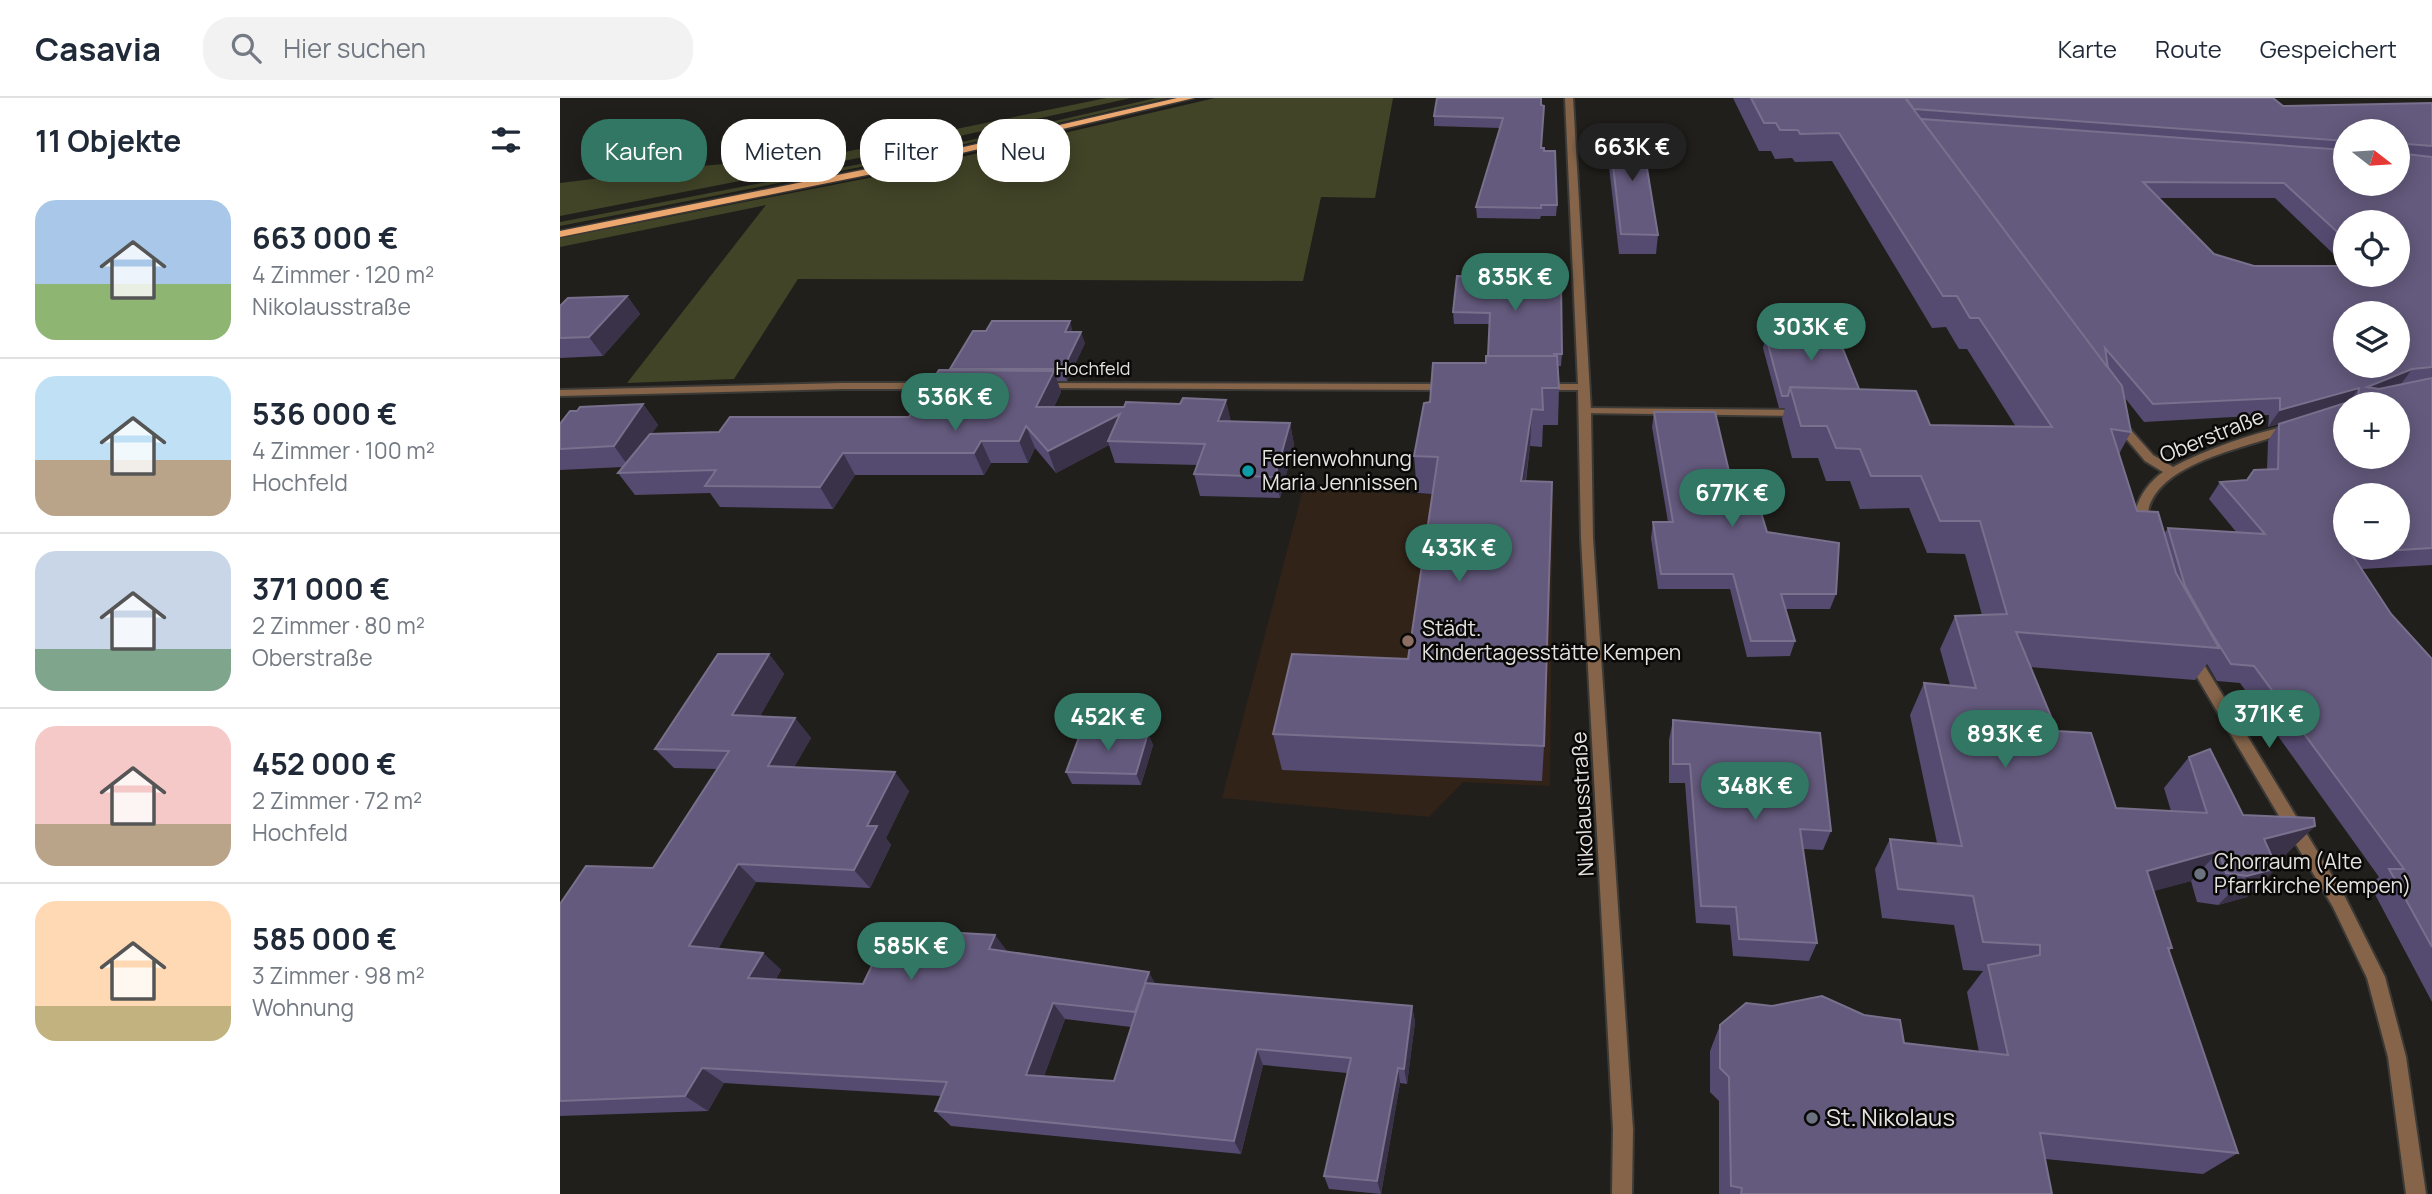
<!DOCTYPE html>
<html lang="de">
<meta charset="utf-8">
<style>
body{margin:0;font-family:Manrope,sans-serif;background:#f2f2f3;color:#1f2937;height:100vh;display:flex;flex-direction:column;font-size:26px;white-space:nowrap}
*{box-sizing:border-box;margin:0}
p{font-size:23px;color:#747a83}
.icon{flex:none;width:38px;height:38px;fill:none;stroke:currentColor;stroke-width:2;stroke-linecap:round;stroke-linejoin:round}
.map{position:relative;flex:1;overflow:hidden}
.sheet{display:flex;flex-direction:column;background:#fff;width:560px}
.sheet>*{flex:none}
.guide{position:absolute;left:21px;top:21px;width:665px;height:63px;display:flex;gap:14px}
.needle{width:46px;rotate:107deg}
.controls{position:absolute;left:1773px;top:21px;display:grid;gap:14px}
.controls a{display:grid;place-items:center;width:77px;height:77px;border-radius:50%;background:#fff;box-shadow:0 4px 18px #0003;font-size:35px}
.price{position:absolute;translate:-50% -60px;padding:0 16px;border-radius:24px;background:#327664;color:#fff;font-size:23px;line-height:46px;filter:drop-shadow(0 2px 4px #0008)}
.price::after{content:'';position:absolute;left:50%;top:42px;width:21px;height:16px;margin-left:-10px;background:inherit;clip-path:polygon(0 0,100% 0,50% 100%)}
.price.on{background:#222;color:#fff}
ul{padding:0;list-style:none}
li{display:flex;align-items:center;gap:21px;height:175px;padding:0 35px}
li+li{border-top:2px solid #e0e1e3}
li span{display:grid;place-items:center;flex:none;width:196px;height:140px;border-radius:21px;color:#555}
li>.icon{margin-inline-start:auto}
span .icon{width:84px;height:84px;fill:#fffc;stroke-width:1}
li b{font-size:30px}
h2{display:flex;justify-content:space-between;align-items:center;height:84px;padding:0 35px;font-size:30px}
.chip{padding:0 24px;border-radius:28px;background:#fff;box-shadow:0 4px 18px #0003;font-size:24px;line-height:63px}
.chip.on{background:#327664;color:#fff}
header{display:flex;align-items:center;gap:42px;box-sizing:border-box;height:98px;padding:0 35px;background:#fff;border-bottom:2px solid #e0e1e3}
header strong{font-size:33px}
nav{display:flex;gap:38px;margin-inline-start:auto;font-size:24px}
.search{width:490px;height:63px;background:#f2f2f3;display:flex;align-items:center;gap:18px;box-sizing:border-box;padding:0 24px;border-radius:28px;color:#747a83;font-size:26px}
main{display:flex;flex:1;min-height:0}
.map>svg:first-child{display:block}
.education{fill:#322318}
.green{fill:#414427}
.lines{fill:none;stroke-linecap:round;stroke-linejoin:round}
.service-casing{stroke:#3c3a37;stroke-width:4}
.minor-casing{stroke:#3c3a37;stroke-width:4}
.primary-casing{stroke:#3c3a37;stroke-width:3}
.service{fill:#856449;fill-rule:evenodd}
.minor{fill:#856449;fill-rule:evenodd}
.primary{fill:#eda86f;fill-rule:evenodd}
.wall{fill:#554a70;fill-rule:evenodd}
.shaded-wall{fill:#3a3249}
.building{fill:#645a7d;stroke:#78708c;stroke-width:2;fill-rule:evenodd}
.culture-dot{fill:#0f9aa8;stroke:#0a0907;stroke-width:2.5}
.education-dot{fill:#8d6e63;stroke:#0a0907;stroke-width:2.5}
.worship-dot{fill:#6b7280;stroke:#0a0907;stroke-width:2.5}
.labels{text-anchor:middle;stroke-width:5;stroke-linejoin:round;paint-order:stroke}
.far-street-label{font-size:18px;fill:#e5e3e1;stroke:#0a0907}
.street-label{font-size:21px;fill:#e5e3e1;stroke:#0a0907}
.poi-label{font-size:21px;fill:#e5e3e1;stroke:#0a0907;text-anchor:start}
.near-poi-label{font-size:24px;fill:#e5e3e1;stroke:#0a0907;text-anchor:start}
</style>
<header>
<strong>Casavia</strong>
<div class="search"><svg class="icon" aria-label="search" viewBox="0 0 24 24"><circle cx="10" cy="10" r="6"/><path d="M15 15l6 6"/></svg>Hier suchen</div>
<nav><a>Karte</a><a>Route</a><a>Gespeichert</a></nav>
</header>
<main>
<section class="sheet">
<h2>11 Objekte<svg class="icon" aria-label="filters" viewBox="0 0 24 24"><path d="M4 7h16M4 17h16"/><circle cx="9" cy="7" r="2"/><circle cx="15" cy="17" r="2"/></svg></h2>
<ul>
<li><span style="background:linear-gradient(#a9c7e8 60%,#8fb573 0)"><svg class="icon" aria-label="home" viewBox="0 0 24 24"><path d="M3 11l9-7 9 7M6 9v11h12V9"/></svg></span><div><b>663 000 €</b><p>4 Zimmer · 120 m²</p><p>Nikolausstraße</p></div></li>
<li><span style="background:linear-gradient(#bfe0f5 60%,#b9a48a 0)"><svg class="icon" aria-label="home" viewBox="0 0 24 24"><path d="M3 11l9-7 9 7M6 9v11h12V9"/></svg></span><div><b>536 000 €</b><p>4 Zimmer · 100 m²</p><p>Hochfeld</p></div></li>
<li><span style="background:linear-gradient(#c9d6e8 70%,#7fa58c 0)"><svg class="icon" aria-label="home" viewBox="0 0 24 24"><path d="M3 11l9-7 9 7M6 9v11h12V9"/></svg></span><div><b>371 000 €</b><p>2 Zimmer · 80 m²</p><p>Oberstraße</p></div></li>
<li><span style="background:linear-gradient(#f6c9c9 70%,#b9a48a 0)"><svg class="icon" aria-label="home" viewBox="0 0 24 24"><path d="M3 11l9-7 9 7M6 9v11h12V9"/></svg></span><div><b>452 000 €</b><p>2 Zimmer · 72 m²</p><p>Hochfeld</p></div></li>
<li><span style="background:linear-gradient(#ffd9b3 75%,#c2b280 0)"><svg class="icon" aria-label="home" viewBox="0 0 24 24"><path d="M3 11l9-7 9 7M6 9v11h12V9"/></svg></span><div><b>585 000 €</b><p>3 Zimmer · 98 m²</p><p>Wohnung</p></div></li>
</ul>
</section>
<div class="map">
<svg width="1872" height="1096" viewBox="0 0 1872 1096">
<rect width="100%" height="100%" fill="#211f1b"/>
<path class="education" d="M 743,392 L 993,401 L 990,688 L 903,684 L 869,719 L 662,700 Z"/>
<g class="green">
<path d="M 546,0 L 571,0 L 319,56 L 0,118 L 0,85 L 131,69 L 280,55 Z"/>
<path d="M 596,0 L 608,0 L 326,64 L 0,128 L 0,124 L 336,59 Z"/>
<path d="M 655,0 L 833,0 L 815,100 L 761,99 L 743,183 L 238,181 L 174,281 L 67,285 L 206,107 L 0,149 L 0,140 L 324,77 Z"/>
</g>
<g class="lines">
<defs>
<path id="service" d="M 1025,310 L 1242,312 L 1248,315 L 1242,318 L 1021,315 L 1019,313 Z"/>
<g id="minor">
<path d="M 1005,0 L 1013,0 L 1031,313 L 1033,440 L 1073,1031 L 1072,1096 L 1052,1096 L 1053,1031 L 1021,440 L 1018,292 L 981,292 L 976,289 L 981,286 L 1018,286 Z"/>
<path d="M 282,285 L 387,285 L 392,288 L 387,291 L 282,291 L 0,298 L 0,292 Z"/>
<path d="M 481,285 L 887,286 L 892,289 L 887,292 L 477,290 L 477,286 Z"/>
<path d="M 1558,321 L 1562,322 L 1593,357 L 1613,369 C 1648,350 1690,337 1729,327 L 1735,330 C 1727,336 1714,338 1704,342 C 1664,355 1579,374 1588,430 L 1582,434 L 1578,433 C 1568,411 1586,386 1603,374 L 1585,363 L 1552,324 Z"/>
<path d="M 1632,554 L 1637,555 L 1785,799 L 1825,879 L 1846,959 L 1866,1096 L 1846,1096 L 1828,959 L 1807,880 L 1773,809 L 1625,559 L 1627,555 Z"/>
</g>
<path id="primary" d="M 617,0 L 634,0 L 317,75 L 0,139 L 0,133 L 317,69 Z"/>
</defs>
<use href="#service" class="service-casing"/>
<use href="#minor" class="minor-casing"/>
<use href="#primary" class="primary-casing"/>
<use href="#service" class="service"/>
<use href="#minor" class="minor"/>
<use href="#primary" class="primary"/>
</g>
<g class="wall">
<path d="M 981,0 L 982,50 L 984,53 L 997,107 L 996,118 L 981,118 L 980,121 L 917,120 L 916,109 L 940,30 L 874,28 L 874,18 Z"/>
<path d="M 1173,0 L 1713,0 L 1723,8 L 1872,5 L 1872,467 L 1802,471 L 1831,516 L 1872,561 L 1872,904 L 1810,787 L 1819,779 L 1680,585 L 1657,583 L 1647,566 L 1635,582 L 1470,569 L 1497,633 L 1556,710 L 1611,713 L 1604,690 L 1629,659 L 1683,717 L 1755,728 L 1724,758 L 1713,761 L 1687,799 L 1658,807 L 1637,804 L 1631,783 L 1593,793 L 1612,850 L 1609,853 L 1678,1055 L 1643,1076 L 1485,1061 L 1492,1096 L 1159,1096 L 1159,1003 L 1150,994 L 1150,953 L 1160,927 L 1344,945 L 1419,954 L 1407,894 L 1423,873 L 1403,872 L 1394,827 L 1322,820 L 1315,771 L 1330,741 L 1377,745 L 1350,617 L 1364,585 L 1390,587 L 1380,551 L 1395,518 L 1422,517 L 1405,456 L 1367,455 L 1349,410 L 1300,411 L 1290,383 L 1266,383 L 1258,360 L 1232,360 L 1222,321 L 1225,310 L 1219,310 L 1203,250 L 1206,239 L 1299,291 L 1370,327 L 1456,329 L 1407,251 L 1399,251 L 1386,229 L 1372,230 L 1272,63 L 1235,64 L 1232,60 L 1215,61 L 1211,53 L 1199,53 ZM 1785,33 L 1838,86 L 1785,86 ZM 1599,100 L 1715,100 L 1785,167 L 1785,124 L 1838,177 L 1694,168 L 1654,156 ZM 1565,300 L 1584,324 L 1709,317 L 1708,329 L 1719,326 L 1708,343 L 1707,371 L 1687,382 L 1660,384 L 1649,401 L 1677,435 L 1608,430 L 1604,436 L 1577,413 L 1559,356 L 1571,334 Z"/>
<path d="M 1049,33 L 1098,137 L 1096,156 L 1059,156 L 1047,51 Z"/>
<path d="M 980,184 L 1002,256 L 1001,268 L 998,268 L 999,290 L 998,327 L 983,327 L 982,349 L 970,348 L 966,383 L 984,648 L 982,683 L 722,672 L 713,636 L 848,561 L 872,396 L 857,395 L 854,358 L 870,304 L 926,265 L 928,258 L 929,226 L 894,226 L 893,214 Z"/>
<path d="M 67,198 L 80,216 L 43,258 L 0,260 L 0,208 Z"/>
<path d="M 513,234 L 525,245 L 507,283 L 497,283 L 501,294 L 494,309 L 671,324 L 730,325 L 734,347 L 720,400 L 640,398 L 634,376 L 638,367 L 555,365 L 549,347 L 496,375 L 475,350 L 468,365 L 431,365 L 424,377 L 295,377 L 273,411 L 160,409 L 150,395 L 75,397 L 58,375 L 63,369 L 0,372 L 0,326 L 83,306 L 98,327 L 92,335 L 159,334 L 349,319 L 391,272 L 390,271 Z"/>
<path d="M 1094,314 L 1171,382 L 1207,434 L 1276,496 L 1270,511 L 1225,511 L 1235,543 L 1230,558 L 1187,559 L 1170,491 L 1098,491 L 1091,440 L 1093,424 L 1108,424 L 1092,329 Z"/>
<path d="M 209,556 L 224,576 L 200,618 L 235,620 L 251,640 L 234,669 L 349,693 L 326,740 L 331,747 L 310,790 L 196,784 L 158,851 L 203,855 L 221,872 L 216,881 L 303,886 L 373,858 L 447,854 L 595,886 L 852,908 L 855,924 L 847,986 L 840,985 L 821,1096 L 769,1091 L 764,1078 L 787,975 L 703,967 L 681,1056 L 391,1028 L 375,1013 L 381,998 L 164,985 L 148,1013 L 0,1018 L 0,806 L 93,770 L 157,671 L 114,670 L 95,651 ZM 505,921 L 571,929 L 554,983 L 484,978 Z"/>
<path d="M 1113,622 L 1271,733 L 1263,752 L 1243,751 L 1257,845 L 1249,863 L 1173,858 L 1170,827 L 1136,825 L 1125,685 L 1109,685 L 1109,642 Z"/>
<path d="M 588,635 L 593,647 L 581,687 L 512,686 L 506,674 Z"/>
</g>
<g class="shaded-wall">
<path d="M 67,198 L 80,216 L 43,258 L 29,239 Z"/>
<path d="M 510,223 L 513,235 L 505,234 Z"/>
<path d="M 521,234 L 525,245 L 507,283 L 503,271 Z"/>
<path d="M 1852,271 L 1839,289 L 1795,306 L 1807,289 Z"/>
<path d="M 494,273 L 501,294 L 484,330 L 476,309 Z"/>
<path d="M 1799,290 L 1787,306 L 1785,307 L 1708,329 L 1720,312 Z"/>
<path d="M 666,302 L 671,323 L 658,323 Z"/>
<path d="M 83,306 L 98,327 L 69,369 L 54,348 Z"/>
<path d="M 972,311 L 970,348 L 960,420 L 961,383 Z"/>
<path d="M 560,316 L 548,343 L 549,347 L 496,375 L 488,353 Z"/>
<path d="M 730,325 L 734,347 L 720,400 L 715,379 Z"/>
<path d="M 466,328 L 475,350 L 468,365 L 459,343 Z"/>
<path d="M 421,343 L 431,365 L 424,377 L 414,355 Z"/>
<path d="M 283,355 L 295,377 L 273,411 L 260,389 Z"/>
<path d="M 209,556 L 224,576 L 189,637 L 172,617 Z"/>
<path d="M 235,620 L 251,640 L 224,687 L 208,668 Z"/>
<path d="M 588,635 L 593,647 L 581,687 L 576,676 Z"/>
<path d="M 335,674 L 349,693 L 326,740 L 331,747 L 310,790 L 294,772 L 307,728 Z"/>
<path d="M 1755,728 L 1724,758 L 1674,771 L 1704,741 Z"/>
<path d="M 1659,753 L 1631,783 L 1561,802 L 1587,773 Z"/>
<path d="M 178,766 L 196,784 L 150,865 L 129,848 Z"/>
<path d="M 1717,770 L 1687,799 L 1658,807 L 1687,778 Z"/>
<path d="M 435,837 L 448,854 L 429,851 Z"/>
<path d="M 203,855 L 221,872 L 208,896 L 188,880 Z"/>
<path d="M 589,874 L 598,891 L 585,885 Z"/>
<path d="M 493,905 L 505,921 L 479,992 L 466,977 Z"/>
<path d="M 852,908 L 855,924 L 847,986 L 844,971 Z"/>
<path d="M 697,951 L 703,967 L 681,1056 L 674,1043 Z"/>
<path d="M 142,970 L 164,985 L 148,1013 L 125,998 Z"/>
<path d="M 838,970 L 840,985 L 821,1096 L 817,1083 Z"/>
</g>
<g class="building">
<path d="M 877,0 L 981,0 L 981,7 L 984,8 L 981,50 L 984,50 L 984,53 L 995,53 L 997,107 L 981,107 L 981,110 L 916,109 L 943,20 L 874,18 Z"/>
<path d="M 1191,0 L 1345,0 L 1562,288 L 1571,334 L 1551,331 L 1577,413 L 1598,414 L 1616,475 L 1659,550 L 1456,534 L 1497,633 L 1531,635 L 1556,710 L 1647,715 L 1629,659 L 1650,651 L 1683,717 L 1754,720 L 1755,728 L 1704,741 L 1717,770 L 1687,778 L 1666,775 L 1659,753 L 1587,773 L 1612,850 L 1608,850 L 1678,1055 L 1480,1035 L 1492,1096 L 1181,1096 L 1182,1090 L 1171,1088 L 1169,979 L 1160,970 L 1160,927 L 1186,905 L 1212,908 L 1262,898 L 1304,917 L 1340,922 L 1344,945 L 1448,957 L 1428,867 L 1480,857 L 1480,847 L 1423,844 L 1413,798 L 1338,791 L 1330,741 L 1402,748 L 1364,585 L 1416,590 L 1395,518 L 1447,516 L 1420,423 L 1380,423 L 1361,378 L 1311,378 L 1300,351 L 1276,350 L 1267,328 L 1241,328 L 1230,289 L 1356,293 L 1370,327 L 1492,329 L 1419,220 L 1410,220 L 1397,198 L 1383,198 L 1279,35 L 1240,36 L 1238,32 L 1220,32 L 1216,25 L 1204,25 Z"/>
<path d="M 1346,0 L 1713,0 L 1723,8 L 1872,5 L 1872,48 L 1848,46 L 1845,49 L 1846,56 L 1872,59 L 1872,269 L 1852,271 L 1807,289 L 1819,291 L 1872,280 L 1872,450 L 1791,455 L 1831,516 L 1872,561 L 1872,849 L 1829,771 L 1844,771 L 1694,568 L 1671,566 L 1649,531 L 1625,488 L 1608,430 L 1705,436 L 1660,384 L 1687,382 L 1694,372 L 1718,371 L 1719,326 L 1798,301 L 1799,290 L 1720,312 L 1720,300 L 1593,306 L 1545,250 L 1548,270 L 1361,21 L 1785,52 L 1785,86 L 1838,86 L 1838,33 L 1785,33 L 1785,43 L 1354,11 ZM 1583,84 L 1724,85 L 1785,141 L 1785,124 L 1838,124 L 1838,177 L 1785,177 L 1785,168 L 1694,168 L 1654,156 ZM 1785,215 L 1838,215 L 1838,268 L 1785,268 ZM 1785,306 L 1838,306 L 1838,359 L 1785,359 ZM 1785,397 L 1838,397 L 1838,450 L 1785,450 Z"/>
<path d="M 1080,28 L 1098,137 L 1061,136 L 1049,33 Z"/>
<path d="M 897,178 L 980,180 L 980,184 L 1001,184 L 1002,256 L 994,256 L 994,258 L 928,258 L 930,215 L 893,214 Z"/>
<path d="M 67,198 L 29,239 L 0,240 L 0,208 L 8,200 Z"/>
<path d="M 432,223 L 510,223 L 505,234 L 521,234 L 503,271 L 390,271 L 413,233 L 426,233 Z"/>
<path d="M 1206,239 L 1278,239 L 1299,291 L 1230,289 L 1228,298 L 1222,298 Z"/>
<path d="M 926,258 L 997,258 L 999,290 L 982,290 L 983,312 L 972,311 L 961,383 L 992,384 L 984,648 L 713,636 L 732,556 L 848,561 L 878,359 L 854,358 L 864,305 L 870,304 L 873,265 L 926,265 Z"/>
<path d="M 379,272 L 494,273 L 476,309 L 564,309 L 566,304 L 620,306 L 623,300 L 666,302 L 658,323 L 730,325 L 715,379 L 634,376 L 645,346 L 548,343 L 560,316 L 488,353 L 466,328 L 459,343 L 421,343 L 414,355 L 283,355 L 260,389 L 145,388 L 156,372 L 58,375 L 90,336 L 159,334 L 170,319 L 349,319 Z"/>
<path d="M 83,306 L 54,348 L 0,351 L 0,326 L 10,313 L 17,313 L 20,309 Z"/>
<path d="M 1094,314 L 1155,314 L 1171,382 L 1191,382 L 1207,434 L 1279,445 L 1276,496 L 1221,496 L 1235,543 L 1191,543 L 1173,476 L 1101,476 L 1093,424 L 1113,424 Z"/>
<path d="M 158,556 L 209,556 L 172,617 L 235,620 L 208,668 L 335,674 L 307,728 L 317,728 L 294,772 L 178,766 L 129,848 L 203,855 L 188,880 L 303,886 L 318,855 L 373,858 L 383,834 L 435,837 L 429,851 L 589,874 L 585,885 L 852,908 L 844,971 L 838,970 L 817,1083 L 764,1078 L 791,960 L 697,951 L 674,1043 L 375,1013 L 387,984 L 142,970 L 125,998 L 0,1003 L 0,806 L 26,768 L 93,770 L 169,653 L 95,651 ZM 585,886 L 554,983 L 466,977 L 493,905 L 575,914 Z"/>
<path d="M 1113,622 L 1260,635 L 1271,733 L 1240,731 L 1257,845 L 1179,841 L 1176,809 L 1141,808 L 1130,666 L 1113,666 Z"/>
<path d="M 521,634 L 588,635 L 576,676 L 506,674 Z"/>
</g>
<circle class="culture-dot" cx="688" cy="373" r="7"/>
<circle class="education-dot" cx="848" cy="543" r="7"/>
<g class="worship-dot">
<circle cx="1640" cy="776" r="7"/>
<circle cx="1252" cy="1020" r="7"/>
</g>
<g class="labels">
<g class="far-street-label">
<text x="533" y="277">Hochfeld</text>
</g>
<g class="street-label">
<text transform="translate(1652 338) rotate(-22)" y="7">Oberstraße</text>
<text transform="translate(1023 706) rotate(-93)" y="7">Nikolausstraße</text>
</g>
<g class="poi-label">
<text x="702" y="368">Ferienwohnung<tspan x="702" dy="24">Maria Jennissen</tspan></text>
<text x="862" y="538">Städt.<tspan x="862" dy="24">Kindertagesstätte Kempen</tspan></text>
<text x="1654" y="771">Chorraum (Alte<tspan x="1654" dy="24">Pfarrkirche Kempen)</tspan></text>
</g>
<g class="near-poi-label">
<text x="1266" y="1028">St. Nikolaus</text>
</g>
</g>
</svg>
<div class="controls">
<a><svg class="needle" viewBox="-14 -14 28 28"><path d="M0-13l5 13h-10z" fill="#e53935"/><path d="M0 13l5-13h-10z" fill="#747a83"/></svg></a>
<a><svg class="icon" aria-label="locate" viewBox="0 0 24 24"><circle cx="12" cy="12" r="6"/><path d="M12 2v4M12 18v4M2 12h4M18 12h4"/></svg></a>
<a><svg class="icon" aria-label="layers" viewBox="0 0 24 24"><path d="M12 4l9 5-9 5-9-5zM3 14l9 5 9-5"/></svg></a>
<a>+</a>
<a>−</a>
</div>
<b class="price on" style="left:1072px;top:85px">663K €</b>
<b class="price" style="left:955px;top:215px">835K €</b>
<b class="price" style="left:1251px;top:265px">303K €</b>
<b class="price" style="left:395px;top:335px">536K €</b>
<b class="price" style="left:1172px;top:431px">677K €</b>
<b class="price" style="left:899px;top:486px">433K €</b>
<b class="price" style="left:1709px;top:652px">371K €</b>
<b class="price" style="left:548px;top:655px">452K €</b>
<b class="price" style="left:1445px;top:672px">893K €</b>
<b class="price" style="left:1195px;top:724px">348K €</b>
<b class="price" style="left:351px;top:884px">585K €</b>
<div class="guide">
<a class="chip on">Kaufen</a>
<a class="chip">Mieten</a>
<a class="chip">Filter</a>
<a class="chip">Neu</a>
</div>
</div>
</main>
